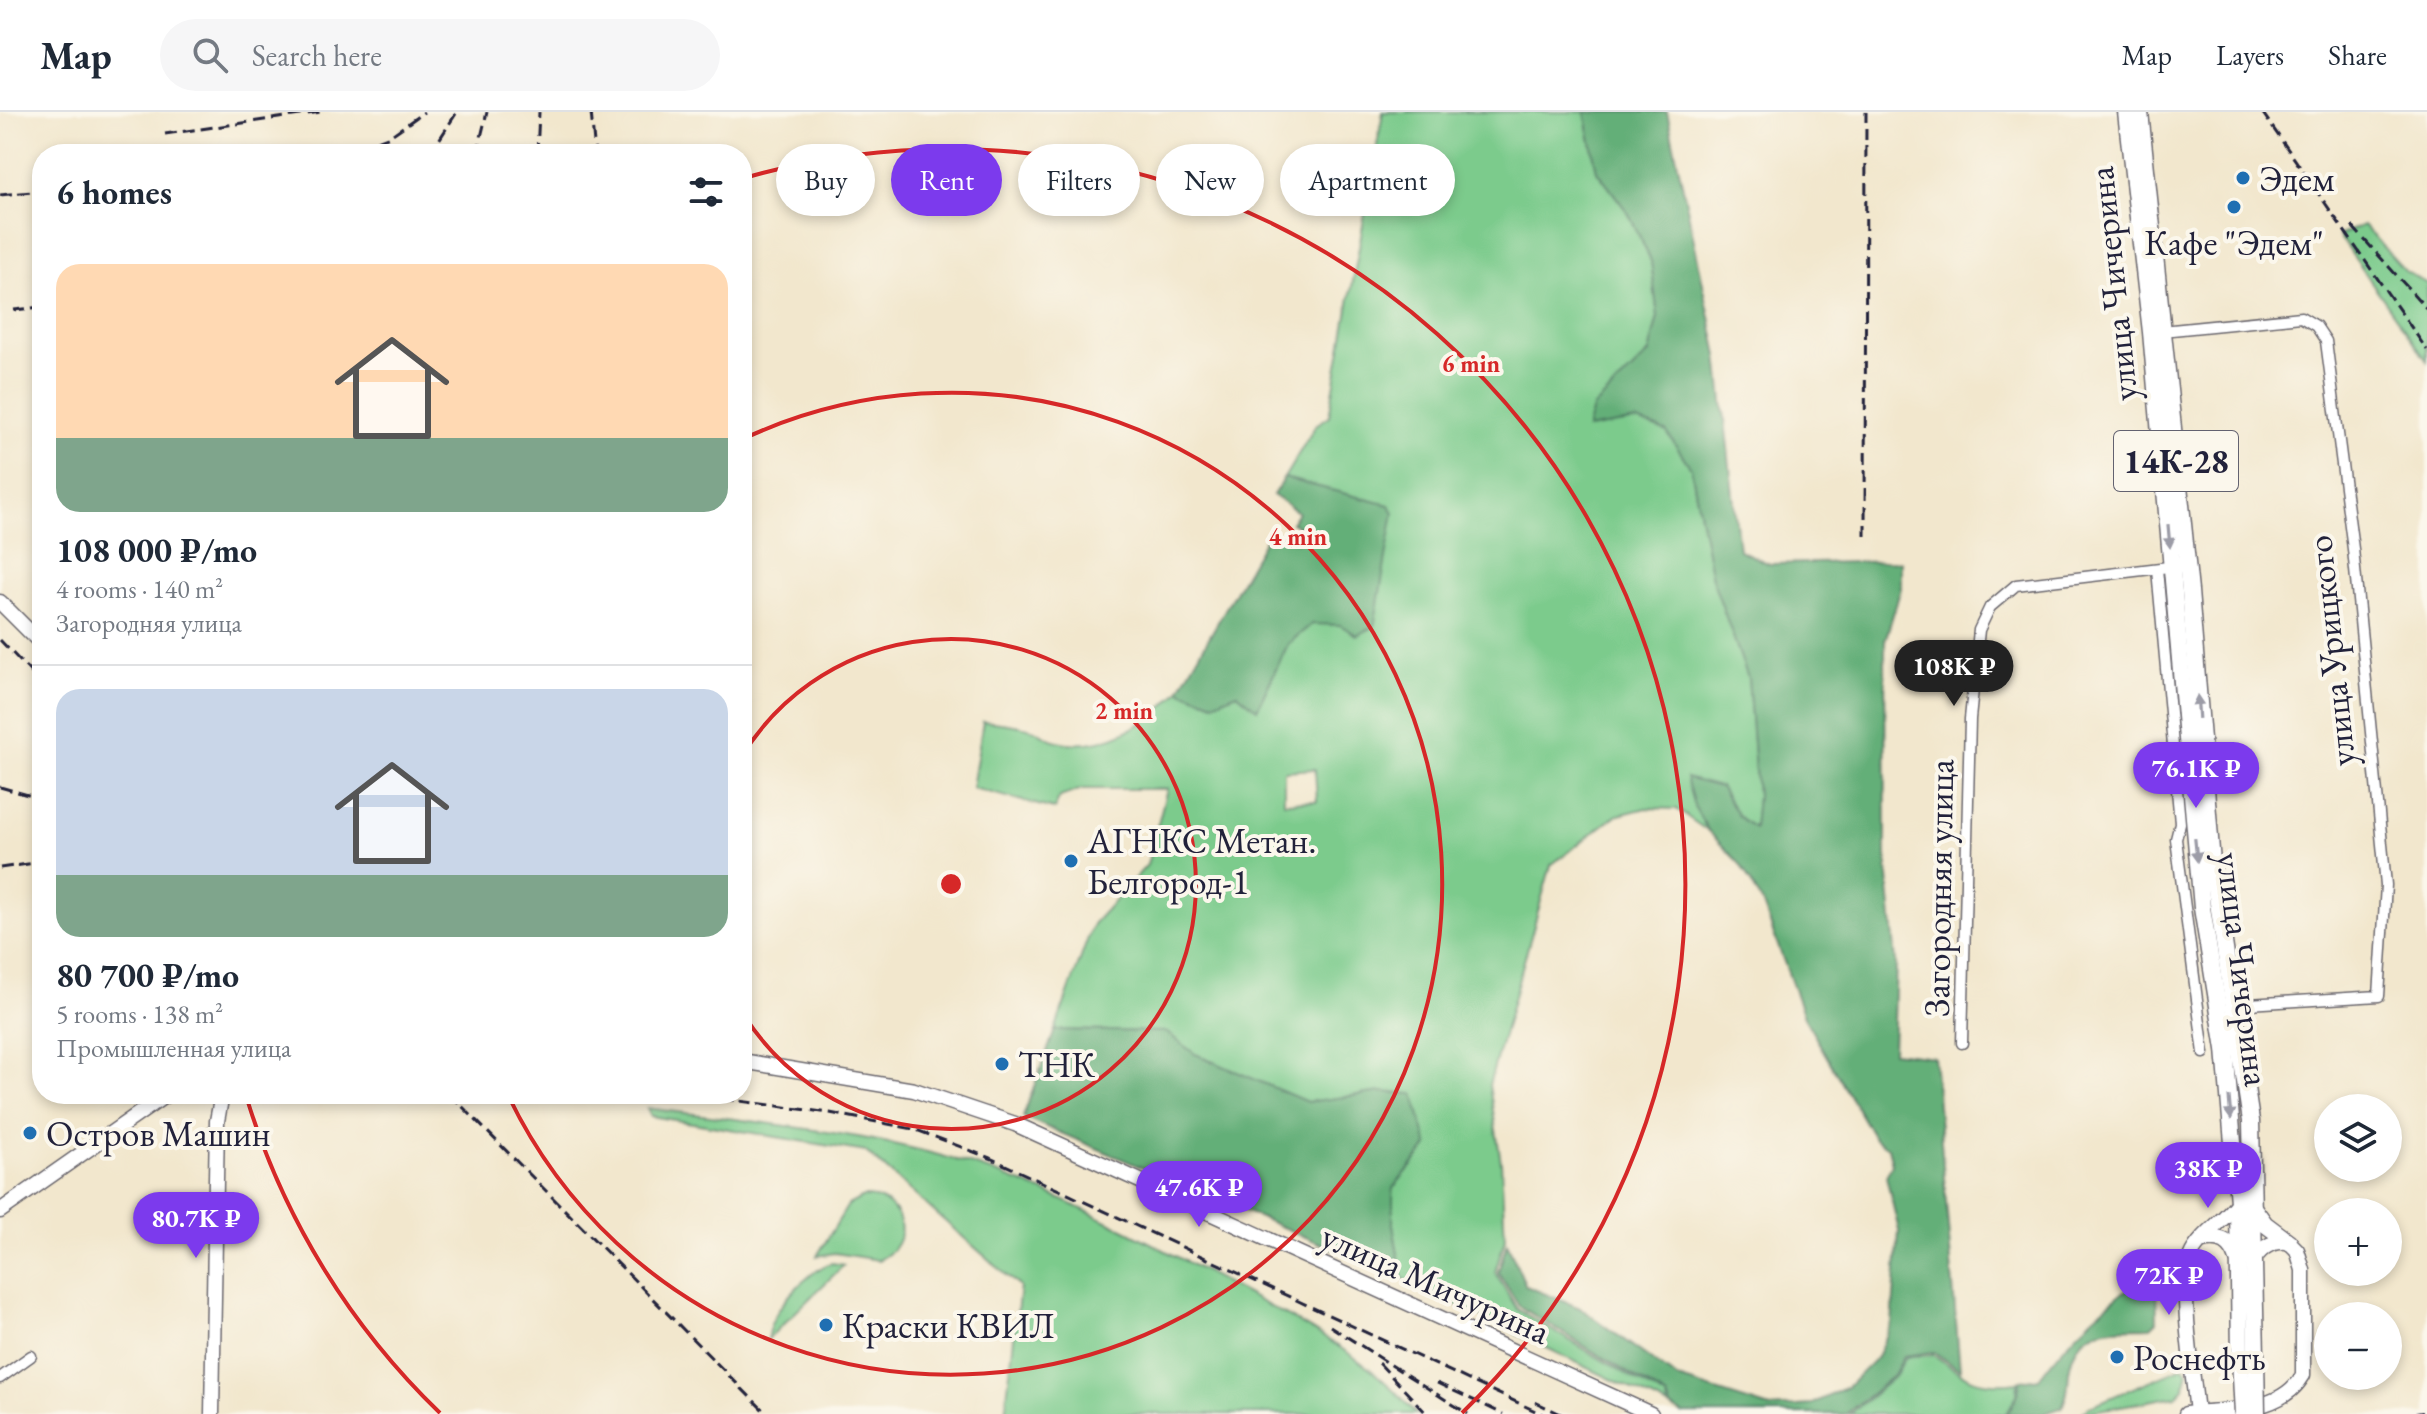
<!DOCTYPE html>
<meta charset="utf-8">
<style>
body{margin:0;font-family:"EB Garamond",serif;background:#f6f6f7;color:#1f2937;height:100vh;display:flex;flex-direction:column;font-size:30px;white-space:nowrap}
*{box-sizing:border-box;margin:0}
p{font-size:26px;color:#747a83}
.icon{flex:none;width:44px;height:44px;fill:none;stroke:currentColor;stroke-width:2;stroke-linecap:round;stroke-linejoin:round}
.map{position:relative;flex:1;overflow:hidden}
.side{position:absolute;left:32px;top:32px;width:720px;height:960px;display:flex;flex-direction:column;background:#fff;border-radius:32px;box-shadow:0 4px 12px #0003}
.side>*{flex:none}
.top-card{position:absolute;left:776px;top:32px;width:760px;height:72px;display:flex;gap:16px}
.tools{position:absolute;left:2314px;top:982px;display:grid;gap:16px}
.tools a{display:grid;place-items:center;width:88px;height:88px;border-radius:50%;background:#fff;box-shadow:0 4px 12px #0003;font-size:40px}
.price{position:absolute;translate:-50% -68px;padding:0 18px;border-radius:28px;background:#7c3aed;color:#fff;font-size:26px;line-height:52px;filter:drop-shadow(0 2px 4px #0008)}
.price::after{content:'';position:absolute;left:50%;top:48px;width:24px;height:18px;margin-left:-12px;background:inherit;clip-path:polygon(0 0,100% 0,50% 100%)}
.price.selected{background:#222;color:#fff}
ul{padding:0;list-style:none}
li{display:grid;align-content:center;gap:16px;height:424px;padding:0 24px}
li+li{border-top:2px solid #e0e1e3}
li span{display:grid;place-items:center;height:248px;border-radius:24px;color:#555}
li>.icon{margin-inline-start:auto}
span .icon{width:144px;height:144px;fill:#fffc;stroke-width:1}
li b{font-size:34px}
h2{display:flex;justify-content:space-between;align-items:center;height:96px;padding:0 24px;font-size:34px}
.pill{padding:0 28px;border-radius:36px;background:#fff;box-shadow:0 4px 12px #0003;font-size:28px;line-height:72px}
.pill.selected{background:#7c3aed;color:#fff}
header{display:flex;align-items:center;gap:48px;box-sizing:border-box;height:112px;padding:0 40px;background:#fff;border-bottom:2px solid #e0e1e3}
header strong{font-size:38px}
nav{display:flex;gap:44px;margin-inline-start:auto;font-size:28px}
.search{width:560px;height:72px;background:#f6f6f7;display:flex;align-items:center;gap:20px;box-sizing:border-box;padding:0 28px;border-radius:44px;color:#747a83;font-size:30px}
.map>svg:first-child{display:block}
.green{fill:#7bcb8c;stroke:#4e7664;stroke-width:2;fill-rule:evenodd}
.forest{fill:#64af78;stroke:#43685a;stroke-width:2}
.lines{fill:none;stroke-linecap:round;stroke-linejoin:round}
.street-casing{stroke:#6b676e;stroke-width:13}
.secondary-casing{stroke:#6b676e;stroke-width:17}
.primary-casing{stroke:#6b676e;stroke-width:19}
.street{stroke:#fff;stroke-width:10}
.secondary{stroke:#fff;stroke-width:14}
.primary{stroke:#fff;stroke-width:16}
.rail{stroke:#22223b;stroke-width:3;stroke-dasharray:12 6;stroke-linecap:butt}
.primary-bridge-casing{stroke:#6b676e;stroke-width:19;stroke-linecap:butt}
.primary-bridge{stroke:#fff;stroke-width:16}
.oneway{fill:#9c9ca7}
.ring{fill:none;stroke:#d62828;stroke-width:4}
.poi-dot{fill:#1f6fb2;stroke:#fbf7ec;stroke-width:3}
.labels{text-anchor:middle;stroke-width:8;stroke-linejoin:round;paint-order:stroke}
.shield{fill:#fbf7ec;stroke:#636270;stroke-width:2}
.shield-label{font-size:34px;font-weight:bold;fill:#22223b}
.poi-label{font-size:36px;fill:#22223b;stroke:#fbf7ec;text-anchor:start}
.street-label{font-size:36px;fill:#22223b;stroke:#fbf7ec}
.centre{fill:#d62828;stroke:#fbf7ec;stroke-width:4}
.ring-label{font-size:24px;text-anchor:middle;font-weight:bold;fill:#d62828;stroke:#fbf7ec;stroke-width:8;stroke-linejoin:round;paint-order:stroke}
</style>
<header>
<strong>Map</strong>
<div class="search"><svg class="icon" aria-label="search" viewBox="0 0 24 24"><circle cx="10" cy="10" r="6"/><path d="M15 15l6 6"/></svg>Search here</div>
<nav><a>Map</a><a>Layers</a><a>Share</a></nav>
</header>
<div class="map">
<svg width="2427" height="1302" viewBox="0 0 2427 1302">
<rect width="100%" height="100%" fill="#fbf7ec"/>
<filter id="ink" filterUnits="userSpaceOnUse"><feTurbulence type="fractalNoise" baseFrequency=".0125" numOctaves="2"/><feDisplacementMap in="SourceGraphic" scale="16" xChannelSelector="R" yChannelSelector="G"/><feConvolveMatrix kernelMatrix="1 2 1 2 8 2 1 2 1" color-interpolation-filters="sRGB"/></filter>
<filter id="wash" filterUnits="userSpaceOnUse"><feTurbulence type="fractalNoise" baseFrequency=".006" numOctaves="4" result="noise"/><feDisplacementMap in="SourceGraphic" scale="32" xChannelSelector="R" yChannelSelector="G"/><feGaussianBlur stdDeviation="1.8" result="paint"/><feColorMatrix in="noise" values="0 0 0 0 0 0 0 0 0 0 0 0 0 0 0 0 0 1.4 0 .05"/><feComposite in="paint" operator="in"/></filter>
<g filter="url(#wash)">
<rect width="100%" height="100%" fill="#f2e7cd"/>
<g class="green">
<path d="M 1383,0 L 1585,0 L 1597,59 L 1629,102 L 1651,149 L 1658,205 L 1649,241 L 1588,316 L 1637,309 L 1666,319 L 1691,356 L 1712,466 L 1748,566 L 1757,684 L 1754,717 L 1738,704 L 1720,675 L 1694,694 L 1709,720 L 1676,697 L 1646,696 L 1615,704 L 1551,753 L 1489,973 L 1501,1050 L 1505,1127 L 1495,1160 L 1517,1197 L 1666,1286 L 1669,1295 L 1402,1166 L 1393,1113 L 1393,1076 L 1428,1034 L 1382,980 L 1307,990 L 1195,942 L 1166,920 L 1055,918 L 1093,812 L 1147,753 L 1167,677 L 1082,677 L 1060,685 L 1054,697 L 972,676 L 983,609 C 1000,611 1016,612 1032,617 C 1040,620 1046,626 1054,628 C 1099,642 1152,611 1179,578 L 1214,591 L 1237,581 L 1257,597 L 1288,532 L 1312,511 L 1340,513 L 1357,523 L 1388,393 L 1284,366 L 1316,313 L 1329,304 ZM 1315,657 L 1317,689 L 1284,690 L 1284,659 Z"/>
<path d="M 2363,113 L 2405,159 L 2427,172 L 2427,249 L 2339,124 Z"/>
<path d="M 647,996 C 766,1012 890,1021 1004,1064 C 1084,1094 1163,1137 1239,1178 C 1303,1212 1369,1245 1416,1302 L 1005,1302 L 1020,1175 L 866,1040 L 651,1004 Z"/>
<path d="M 863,1085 C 903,1083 916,1132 878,1148 L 835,1141 L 817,1144 L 848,1093 Z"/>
<path d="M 832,1151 L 844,1153 L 768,1227 C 766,1203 809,1157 832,1151 Z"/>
<path d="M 1934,1243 C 1966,1266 1977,1275 2018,1270 L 2017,1283 L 2006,1302 L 1850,1302 L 1895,1264 L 1906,1245 Z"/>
<path d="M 2183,1255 L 2188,1259 L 2184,1276 L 2176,1284 L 2082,1301 L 2088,1295 Z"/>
</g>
<g class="forest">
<path d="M 1585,0 L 1667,0 L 1718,243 L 1739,438 L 1770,452 L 1901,449 L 1901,476 L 1885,529 L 1886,743 L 1896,850 L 1893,940 L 1934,945 L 1960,1258 L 1934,1240 L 1904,1244 L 1894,1263 L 1846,1302 L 1683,1302 L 1671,1296 L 1667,1285 L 1519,1194 L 1498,1160 L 1507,1131 L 1526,1174 L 1580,1196 L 1678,1267 L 1770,1296 L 1810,1293 L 1847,1275 L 1877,1245 L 1892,1211 L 1899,1119 L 1886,1064 L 1892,1052 L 1888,1035 L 1874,1026 L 1805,907 L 1762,790 L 1740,752 L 1709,720 L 1694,694 L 1686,666 L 1720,675 L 1738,704 L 1754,716 L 1757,684 L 1748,566 L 1712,466 L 1691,356 L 1666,319 L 1637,309 L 1587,317 L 1593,296 L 1649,241 L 1658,205 L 1651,149 L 1629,102 L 1597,59 Z"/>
<path d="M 1284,366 L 1389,393 L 1394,400 L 1374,515 L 1357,523 L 1340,513 L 1312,512 L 1288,532 L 1257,597 L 1237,581 L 1214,591 L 1179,578 L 1270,419 L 1297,430 L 1302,417 L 1291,411 L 1298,400 L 1273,383 Z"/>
<path d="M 1055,918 L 1166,920 L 1195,942 L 1307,990 L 1382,980 L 1414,982 L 1428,1034 L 1393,1076 L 1393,1113 L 1402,1166 L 1023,1005 Z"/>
<path d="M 2156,1156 L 2157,1209 L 2151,1215 C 2112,1216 2076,1210 2069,1260 C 2068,1272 2068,1286 2061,1296 L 2043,1302 L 2007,1302 L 2018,1282 L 2020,1269 L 2039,1266 C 2072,1221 2110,1188 2156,1156 Z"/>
</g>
</g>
<g filter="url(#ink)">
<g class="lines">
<defs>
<g id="street">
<path d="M 2162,219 L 2301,205 L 2316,214 L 2326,229 L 2353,437 L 2386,773 L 2379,884 L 2232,893"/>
<path d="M 2157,457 L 2180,711 L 2176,727 L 2204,941"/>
<path d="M 1962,931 L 1970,607 L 1979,518 L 1990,495 L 2016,473 L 2177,454"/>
<path d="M 0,1266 L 31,1244"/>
</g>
<g id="secondary">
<path d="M 0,490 L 42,532"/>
<path d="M 742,949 L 914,978 L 1015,1012 L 1651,1302"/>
<path d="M 0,1099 L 167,982"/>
<path d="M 2197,1301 C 2194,1267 2177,1167 2192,1141 C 2202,1122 2225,1108 2238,1090"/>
<path d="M 212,1302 L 217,1009 L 222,982"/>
<path d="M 2186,1302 C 2227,1297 2281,1302 2303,1263 L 2303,1158 L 2297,1138 L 2289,1130 C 2273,1129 2264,1133 2254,1147"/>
</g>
<g id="primary">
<path d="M 2126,0 L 2151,220 L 2202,796 L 2225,937 L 2238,1090 L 2240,1246"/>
<path d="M 2140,0 L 2190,479 L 2212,751 L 2251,1009 L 2256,1245"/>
<path d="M 2252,1094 L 2265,1112 L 2289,1130"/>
<path d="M 2203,1128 C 2221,1124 2232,1130 2238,1148"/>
</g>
</defs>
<use href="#street" class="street-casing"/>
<use href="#secondary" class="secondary-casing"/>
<use href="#primary" class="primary-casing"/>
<use href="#street" class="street"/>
<use href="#secondary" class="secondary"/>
<use href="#primary" class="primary"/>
<g class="rail">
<path d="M 591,0 L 595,42"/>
<path d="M 2262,0 L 2427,238"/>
<path d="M 165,22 L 321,0"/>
<path d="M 343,42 L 390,24 L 424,0"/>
<path d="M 430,42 L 457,0"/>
<path d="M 477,42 L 487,0"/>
<path d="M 537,42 L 539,0"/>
<path d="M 0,83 L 42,79"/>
<path d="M 2352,114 L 2427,197"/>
<path d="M 14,198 L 42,195"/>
<path d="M 1865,424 L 1866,0"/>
<path d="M 0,528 L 42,572"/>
<path d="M 0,675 L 42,687"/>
<path d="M 0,756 L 42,750"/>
<path d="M 450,982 L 767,1302"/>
<path d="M 687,982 L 830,1001 L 914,1017 L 990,1046 L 1542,1302"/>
<path d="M 1330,1214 L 1468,1302"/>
<path d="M 1379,1251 L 1427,1302"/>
<path d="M 1437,1271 L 1503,1302"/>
<path d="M 1535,1290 L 1561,1302"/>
<path d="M 2411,1302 L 2427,1300"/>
</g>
<defs>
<g id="primary-bridge">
<path d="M 2256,1245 L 2257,1302"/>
<path d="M 2240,1246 L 2243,1302"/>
</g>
</defs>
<use href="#primary-bridge" class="primary-bridge-casing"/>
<use href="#primary-bridge" class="primary-bridge"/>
</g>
<defs><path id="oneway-solid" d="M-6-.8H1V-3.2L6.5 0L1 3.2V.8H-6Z" transform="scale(2)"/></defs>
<g class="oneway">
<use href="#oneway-solid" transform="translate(2169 424) rotate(85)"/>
<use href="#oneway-solid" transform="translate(2198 595) rotate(-94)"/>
<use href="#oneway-solid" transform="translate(2196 738) rotate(84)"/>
<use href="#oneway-solid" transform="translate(2230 996) rotate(85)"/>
</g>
</g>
<g class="ring">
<path d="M742 644A245 245 0 1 1 742 900"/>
<path d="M743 327A491 491 0 1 1 508 983"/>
<path d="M440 1301A736 736 0 0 1 247 987M748 65A736 736 0 0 1 1462 1301"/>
</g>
<g class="poi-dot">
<circle cx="2243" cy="66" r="8"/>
<circle cx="2234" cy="95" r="8"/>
<circle cx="1071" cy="749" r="8"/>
<circle cx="1002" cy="952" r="8"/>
<circle cx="30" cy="1021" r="8"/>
<circle cx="826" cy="1213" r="8"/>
<circle cx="2117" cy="1245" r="8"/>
</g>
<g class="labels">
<rect class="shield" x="2114" y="319" width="124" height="60" rx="6"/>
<g class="shield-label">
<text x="2176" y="361">14К-28</text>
</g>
<g class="poi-label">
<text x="2259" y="79">Эдем</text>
<text x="2234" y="143" text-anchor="middle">Кафе "Эдем"</text>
<text x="1087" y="741">АГНКС Метан.<tspan x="1087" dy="41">Белгород-1</tspan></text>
<text x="1018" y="965">ТНК</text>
<text x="46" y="1034">Остров Машин</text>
<text x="842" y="1226">Краски КВИЛ</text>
<text x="2133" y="1258">Роснефть</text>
</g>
<g class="street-label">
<text transform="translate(2112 172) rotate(-96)" y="13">улица Чичерина</text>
<text transform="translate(2330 539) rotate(-96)" y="13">улица Урицкого</text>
<text transform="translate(1938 776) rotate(-89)" y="13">Загородняя улица</text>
<text transform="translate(2244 857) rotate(83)" y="13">улица Чичерина</text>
<text transform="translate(1436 1171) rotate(24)" y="13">улица Мичурина</text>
</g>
</g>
<circle cx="951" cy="772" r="12" class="centre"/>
<g class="ring-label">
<text x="1471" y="260">6 min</text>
<text x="1298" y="433">4 min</text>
<text x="1124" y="607">2 min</text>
</g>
</svg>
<div class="tools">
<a><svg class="icon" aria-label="layers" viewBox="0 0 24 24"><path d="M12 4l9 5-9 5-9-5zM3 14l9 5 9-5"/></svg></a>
<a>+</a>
<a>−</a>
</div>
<b class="price selected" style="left:1954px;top:596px">108K ₽</b>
<b class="price" style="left:2196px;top:698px">76.1K ₽</b>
<b class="price" style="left:2208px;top:1098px">38K ₽</b>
<b class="price" style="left:1199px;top:1117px">47.6K ₽</b>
<b class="price" style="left:196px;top:1148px">80.7K ₽</b>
<b class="price" style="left:2169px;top:1205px">72K ₽</b>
<div class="top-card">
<a class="pill">Buy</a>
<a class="pill selected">Rent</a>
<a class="pill">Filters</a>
<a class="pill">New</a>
<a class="pill">Apartment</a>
</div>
<section class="side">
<h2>6 homes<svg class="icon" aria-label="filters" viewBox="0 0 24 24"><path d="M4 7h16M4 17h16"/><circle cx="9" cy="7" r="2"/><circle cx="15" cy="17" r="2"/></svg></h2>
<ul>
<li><span style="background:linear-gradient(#ffd9b3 70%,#7fa58c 0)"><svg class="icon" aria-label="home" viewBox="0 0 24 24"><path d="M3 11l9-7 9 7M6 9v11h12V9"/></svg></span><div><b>108 000 ₽/mo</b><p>4 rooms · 140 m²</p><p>Загородняя улица</p></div></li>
<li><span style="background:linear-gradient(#c9d6e8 75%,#7fa58c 0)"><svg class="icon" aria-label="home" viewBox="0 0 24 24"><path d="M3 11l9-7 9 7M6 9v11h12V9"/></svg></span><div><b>80 700 ₽/mo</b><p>5 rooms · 138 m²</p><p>Промышленная улица</p></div></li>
</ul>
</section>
</div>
